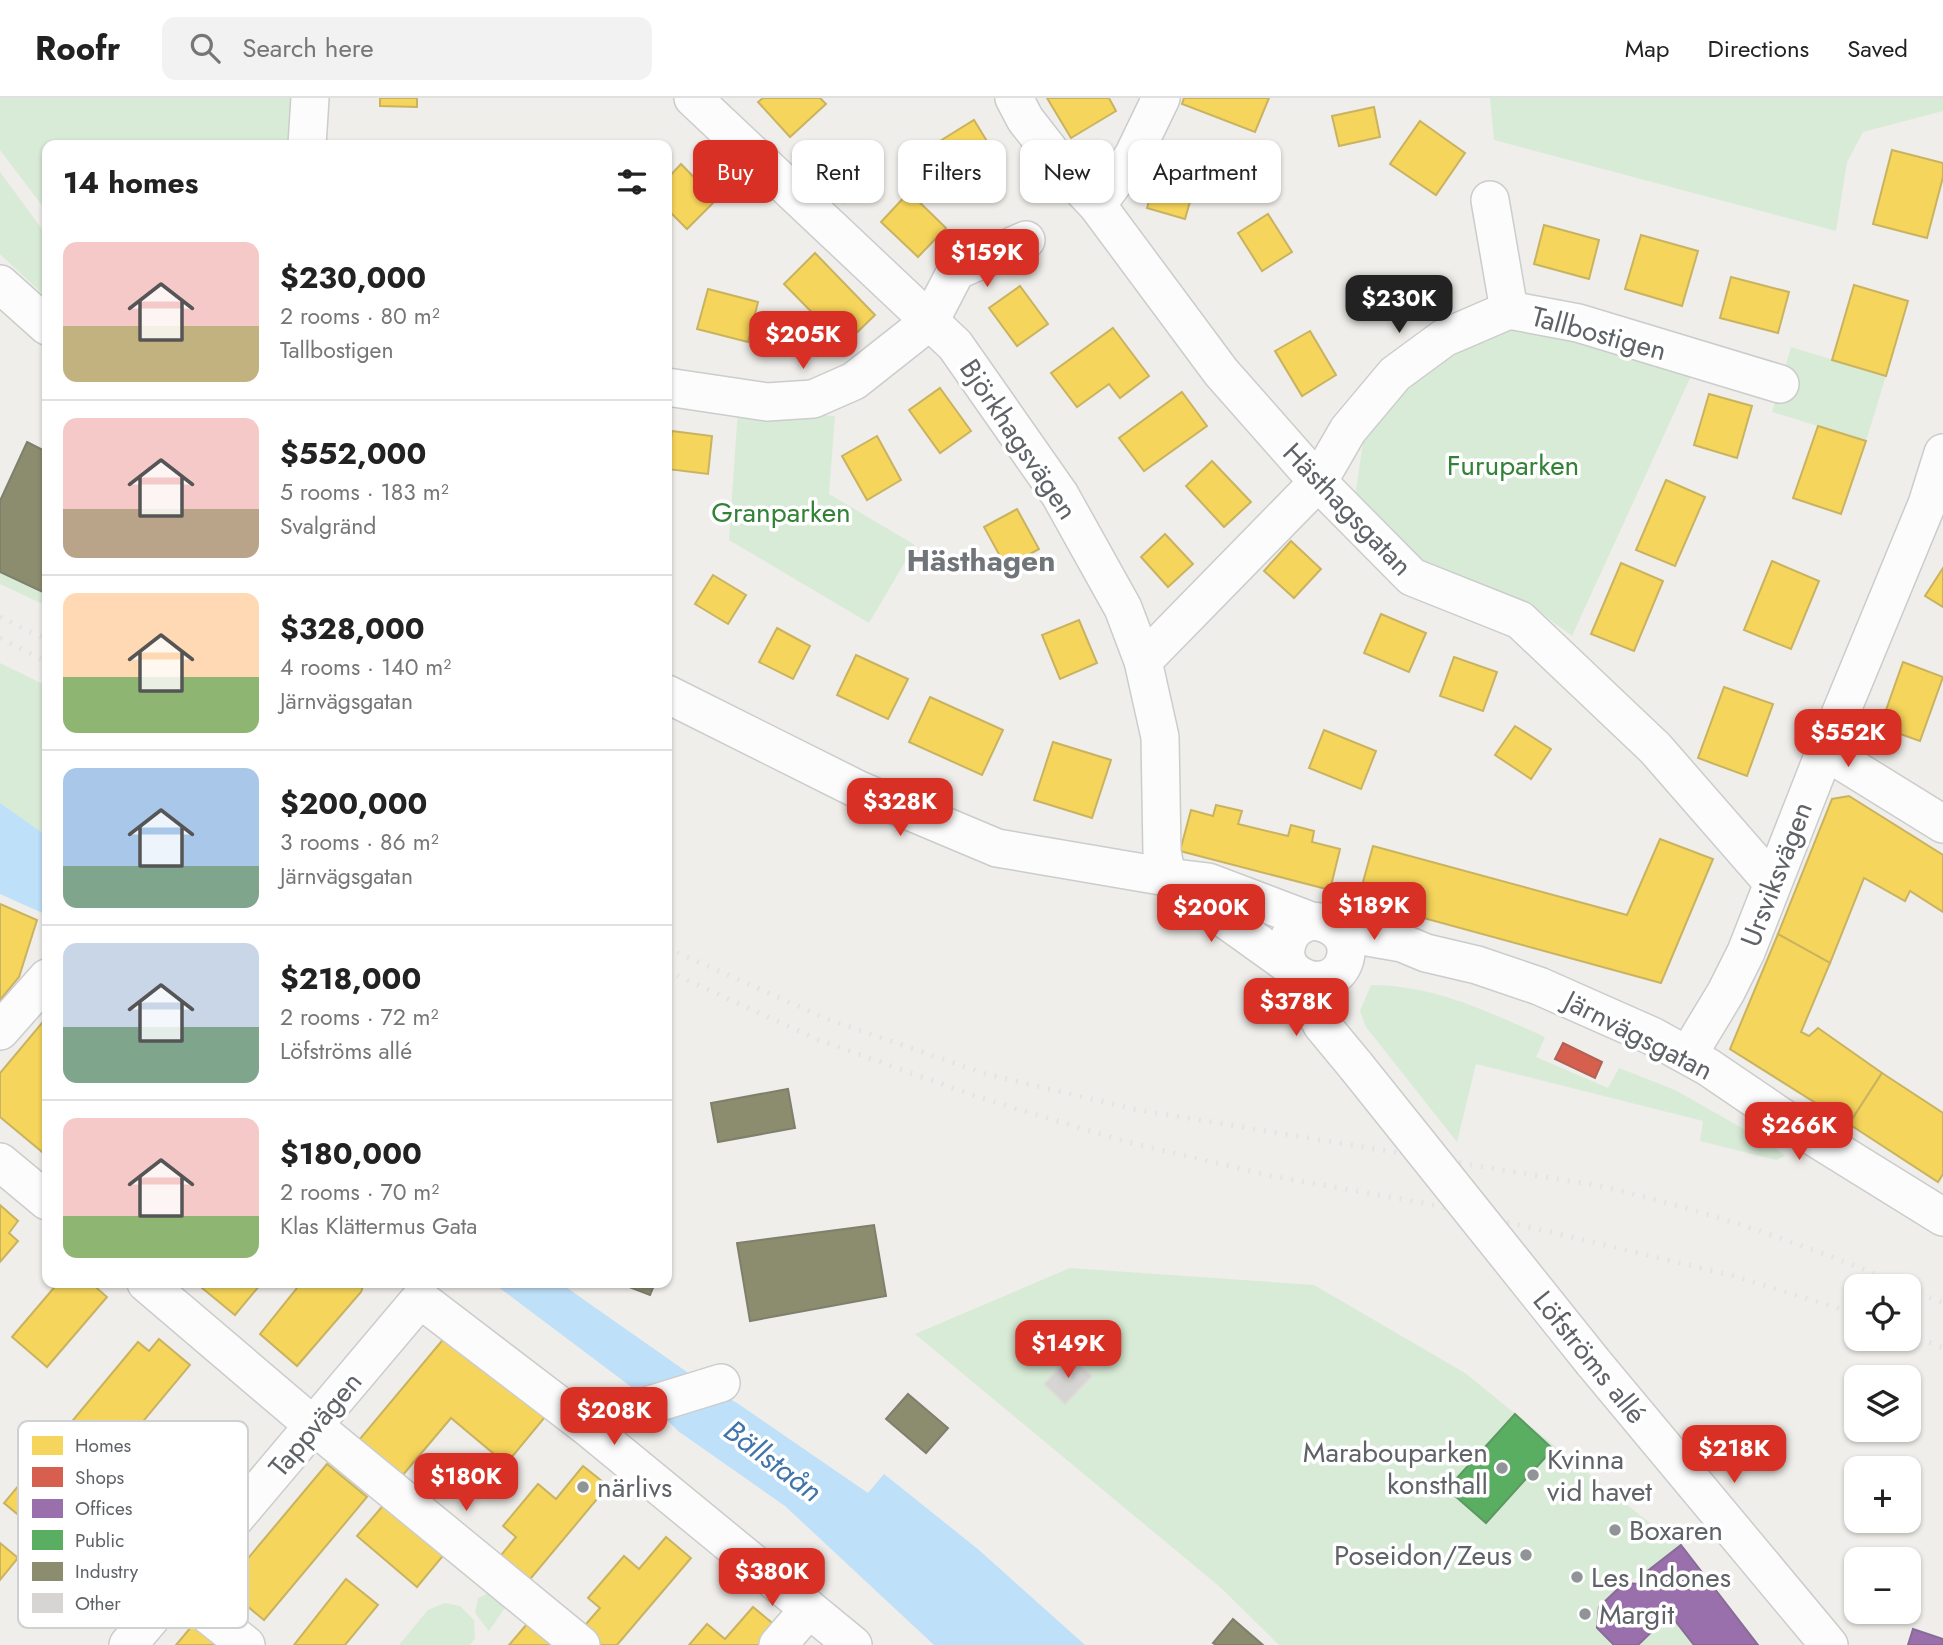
<!DOCTYPE html>
<meta charset="utf-8">
<style>
body{margin:0;font-family:Jost,sans-serif;background:#f2f2f2;color:#222;height:100vh;display:flex;flex-direction:column;font-size:26px;white-space:nowrap}
*{box-sizing:border-box;margin:0}
p{font-size:23px;color:#767676}
.icon{flex:none;width:38px;height:38px;fill:none;stroke:currentColor;stroke-width:2;stroke-linecap:round;stroke-linejoin:round}
.map{position:relative;flex:1;overflow:hidden}
.sheet{position:absolute;left:42px;top:42px;width:630px;height:1148px;display:flex;flex-direction:column;background:#fff;border-radius:14px;box-shadow:0 2px 5px #0004}
.sheet>*{flex:none}
.banner{position:absolute;left:693px;top:42px;width:665px;height:63px;display:flex;gap:14px}
.controls{position:absolute;left:1844px;top:1176px;display:grid;gap:14px}
.controls a{display:grid;place-items:center;width:77px;height:77px;border-radius:14px;background:#fff;box-shadow:0 2px 5px #0004;font-size:35px}
.price{position:absolute;translate:-50% -60px;padding:0 16px;border-radius:14px;background:#d93025;color:#fff;font-size:23px;line-height:46px;filter:drop-shadow(0 2px 4px #0008)}
.price::after{content:'';position:absolute;left:50%;top:42px;width:21px;height:16px;margin-left:-10px;background:inherit;clip-path:polygon(0 0,100% 0,50% 100%)}
.price.selected{background:#222;color:#fff}
ul{padding:0;list-style:none}
li{display:flex;align-items:center;gap:21px;height:175px;padding:0 21px}
li+li{border-top:2px solid #e0e0e0}
li span{display:grid;place-items:center;flex:none;width:196px;height:140px;border-radius:14px;color:#555}
li>.icon{margin-inline-start:auto}
span .icon{width:84px;height:84px;fill:#fffc;stroke-width:1}
li b{font-size:30px}
h2{display:flex;justify-content:space-between;align-items:center;height:84px;padding:0 21px;font-size:30px}
.tag{padding:0 24px;border-radius:14px;background:#fff;box-shadow:0 2px 5px #0004;font-size:24px;line-height:63px}
.tag.selected{background:#d93025;color:#fff}
header{display:flex;align-items:center;gap:42px;box-sizing:border-box;height:98px;padding:0 35px;background:#fff;border-bottom:2px solid #e0e0e0}
header strong{font-size:33px}
nav{display:flex;gap:38px;margin-inline-start:auto;font-size:24px}
.search{width:490px;height:63px;background:#f2f2f2;display:flex;align-items:center;gap:18px;box-sizing:border-box;padding:0 24px;border-radius:14px;color:#767676;font-size:26px}
.map>svg:first-child{display:block}
.green{fill:#d8ebd6}
.water{fill:#bfe0f9}
.homes{fill:#f6d55c;stroke:#c9b360;stroke-width:2}
.shops{fill:#d6604d;stroke:#b26155;stroke-width:2}
.offices{fill:#9970ab;stroke:#886c97;stroke-width:2}
.public{fill:#5aae61;stroke:#5c9863;stroke-width:2}
.industry{fill:#8c8c6e;stroke:#7e806c;stroke-width:2}
.building{fill:#d6d5d3;stroke:#deddd9;stroke-width:2}
.lines{fill:none;stroke-linecap:round;stroke-linejoin:round}
.minor-casing{stroke:#cbcccc;stroke-width:40}
.minor{stroke:#fdfcfc;stroke-width:37}
.rail{stroke:#e4e4e4;stroke-width:5;stroke-dasharray:2 9;stroke-linecap:butt}
.minor-bridge-casing{stroke:#cbcccc;stroke-width:40;stroke-linecap:butt}
.minor-bridge{stroke:#fdfcfc;stroke-width:37}
.poi-dot{fill:#919496;stroke:#fff;stroke-width:2.5}
.labels{text-anchor:middle;stroke-width:7;stroke-linejoin:round;paint-order:stroke}
.street-label{font-size:28px;fill:#5f6368;stroke:#fff}
.park-label{font-size:28px;fill:#348238;stroke:#fff}
.poi-label{font-size:28px;fill:#5f6368;stroke:#fff;text-anchor:start}
.neighbourhood-label{font-size:30px;font-weight:bold;fill:#70757a;stroke:#fff}
.water-label{font-size:30px;font-style:italic;fill:#4174aa;stroke:#fff}
.key{fill:#fff;stroke:#cfd0d2;stroke-width:2}
.key-label{font-size:19px;fill:#5f6368}
</style>
<header>
<strong>Roofr</strong>
<div class="search"><svg class="icon" aria-label="search" viewBox="0 0 24 24"><circle cx="10" cy="10" r="6"/><path d="M15 15l6 6"/></svg>Search here</div>
<nav><a>Map</a><a>Directions</a><a>Saved</a></nav>
</header>
<div class="map">
<svg width="1943" height="1547" viewBox="0 0 1943 1547">
<rect width="100%" height="100%" fill="#efeeea"/>
<g class="green">
<path d="M 0,0 L 298,0 L 294,47 L 47,47 L 47,114 L 0,52 Z"/>
<path d="M 1490,0 L 1943,0 L 1943,13 L 1863,34 L 1847,64 L 1836,133 L 1494,42 Z"/>
<path d="M 0,74 L 47,138 L 47,200 L 0,156 Z"/>
<path d="M 1513,223 L 1691,278 L 1572,538 L 1530,507 L 1433,471 L 1388,437 L 1355,398 L 1364,338 L 1400,298 L 1435,269 Z"/>
<path d="M 1791,249 L 1886,278 L 1866,343 L 1772,314 Z"/>
<path d="M 738,311 L 835,318 L 829,396 L 915,447 L 869,525 L 729,442 Z"/>
<path d="M 0,474 L 47,496 L 47,508 L 0,486 Z"/>
<path d="M 0,565 L 47,588 L 47,738 L 0,705 Z"/>
<path d="M 1371,887 C 1434,887 1489,914 1545,939 L 1536,959 L 1608,990 L 1619,970 L 1675,992 L 1772,1047 L 1785,1058 L 1776,1062 L 1700,1043 L 1703,1023 L 1476,966 L 1457,1044 L 1366,929 L 1360,913 Z"/>
<path d="M 1070,1170 L 1314,1187 L 1465,1275 L 1641,1418 L 1681,1447 L 1641,1478 L 1624,1485 L 1599,1509 L 1614,1547 L 1279,1547 L 1220,1489 L 915,1236 Z"/>
<path d="M 489,1495 L 509,1504 L 489,1533 L 475,1515 L 478,1500 Z"/>
<path d="M 445,1505 L 460,1508 L 474,1522 L 475,1540 L 470,1547 L 399,1547 L 428,1512 Z"/>
<path d="M 1669,1515 L 1694,1547 L 1636,1547 L 1663,1523 Z"/>
</g>
<g class="water">
<path d="M 0,705 L 47,738 L 47,817 L 0,796 Z"/>
<path d="M 493,1185 L 560,1185 L 697,1281 L 740,1307 L 868,1395 L 884,1376 L 979,1452 L 1085,1547 L 934,1547 L 785,1408 L 678,1333 L 646,1300 Z"/>
</g>
<g class="homes">
<path d="M 380,0 L 417,0 L 417,9 L 380,8 Z"/>
<path d="M 763,0 L 820,0 L 826,6 L 790,39 L 758,4 Z"/>
<path d="M 1047,0 L 1109,0 L 1116,13 L 1071,40 Z"/>
<path d="M 1184,0 L 1269,0 L 1255,34 L 1182,6 Z"/>
<path d="M 1374,9 L 1380,39 L 1339,48 L 1332,18 Z"/>
<path d="M 974,22 L 1004,71 L 970,92 L 940,43 Z"/>
<path d="M 1420,23 L 1465,55 L 1436,97 L 1390,66 Z"/>
<path d="M 847,45 L 858,57 L 847,66 L 864,86 L 844,104 L 816,72 Z"/>
<path d="M 1892,52 L 1943,65 L 1943,79 L 1927,140 L 1873,126 Z"/>
<path d="M 1160,65 L 1198,76 L 1185,121 L 1147,110 Z"/>
<path d="M 681,66 L 716,102 L 687,131 L 667,111 L 667,81 Z"/>
<path d="M 909,94 L 946,130 L 918,159 L 881,124 Z"/>
<path d="M 1268,116 L 1292,154 L 1262,173 L 1238,135 Z"/>
<path d="M 1544,127 L 1599,142 L 1589,181 L 1534,166 Z"/>
<path d="M 1641,137 L 1698,153 L 1682,208 L 1625,191 Z"/>
<path d="M 815,155 L 875,217 L 844,247 L 784,186 Z"/>
<path d="M 1731,179 L 1789,194 L 1778,235 L 1720,220 Z"/>
<path d="M 1854,187 L 1908,203 L 1886,278 L 1832,262 Z"/>
<path d="M 1020,188 L 1048,226 L 1017,248 L 989,210 Z"/>
<path d="M 708,191 L 758,204 L 748,244 L 697,231 Z"/>
<path d="M 1113,230 L 1149,278 L 1120,300 L 1109,286 L 1077,309 L 1051,275 Z"/>
<path d="M 1310,233 L 1336,277 L 1302,298 L 1275,253 Z"/>
<path d="M 940,290 L 971,333 L 940,355 L 909,312 Z"/>
<path d="M 1182,294 L 1207,328 L 1144,373 L 1119,340 Z"/>
<path d="M 1709,296 L 1752,308 L 1737,360 L 1694,347 Z"/>
<path d="M 1818,328 L 1866,343 L 1841,416 L 1793,400 Z"/>
<path d="M 672,333 L 712,338 L 708,376 L 667,371 Z"/>
<path d="M 877,338 L 901,382 L 867,402 L 842,358 Z"/>
<path d="M 1212,363 L 1251,404 L 1224,429 L 1186,388 Z"/>
<path d="M 1666,382 L 1705,399 L 1675,468 L 1636,452 Z"/>
<path d="M 1017,411 L 1039,451 L 1006,469 L 984,429 Z"/>
<path d="M 1165,436 L 1193,466 L 1168,489 L 1141,459 Z"/>
<path d="M 1291,443 L 1321,471 L 1294,500 L 1264,473 Z"/>
<path d="M 1772,463 L 1819,483 L 1791,551 L 1744,532 Z"/>
<path d="M 1621,465 L 1663,483 L 1634,553 L 1591,536 Z"/>
<path d="M 1943,470 L 1943,509 L 1925,498 Z"/>
<path d="M 713,477 L 746,497 L 728,526 L 695,506 Z"/>
<path d="M 1381,516 L 1426,535 L 1409,574 L 1364,555 Z"/>
<path d="M 1079,522 L 1097,565 L 1060,581 L 1042,537 Z"/>
<path d="M 777,530 L 810,548 L 793,581 L 759,564 Z"/>
<path d="M 856,557 L 908,581 L 888,621 L 837,597 Z"/>
<path d="M 1454,559 L 1497,574 L 1483,613 L 1440,598 Z"/>
<path d="M 1903,564 L 1943,579 L 1920,643 L 1880,629 Z"/>
<path d="M 1724,589 L 1773,606 L 1747,678 L 1698,660 Z"/>
<path d="M 930,599 L 1003,632 L 982,677 L 909,644 Z"/>
<path d="M 1515,628 L 1551,651 L 1531,681 L 1495,657 Z"/>
<path d="M 1324,632 L 1376,653 L 1361,691 L 1309,670 Z"/>
<path d="M 1053,644 L 1111,662 L 1092,720 L 1034,702 Z"/>
<path d="M 1849,698 L 1943,757 L 1943,814 L 1910,793 L 1905,803 L 1864,780 L 1830,865 L 1778,836 L 1832,701 Z"/>
<path d="M 1216,707 L 1242,713 L 1238,726 L 1288,738 L 1291,727 L 1314,733 L 1312,744 L 1340,751 L 1330,792 L 1180,753 L 1191,712 L 1213,718 Z"/>
<path d="M 1660,741 L 1713,761 L 1661,885 L 1358,802 L 1373,748 L 1627,817 Z"/>
<path d="M 0,806 L 37,822 L 19,879 L 0,902 Z"/>
<path d="M 1778,836 L 1830,865 L 1801,934 L 1809,938 L 1818,930 L 1882,975 L 1849,1026 L 1730,951 Z"/>
<path d="M 47,919 L 47,993 L 43,998 L 47,1002 L 47,1058 L 0,1019 L 0,975 Z"/>
<path d="M 1882,975 L 1943,1015 L 1943,1076 L 1938,1084 L 1849,1026 Z"/>
<path d="M 0,1107 L 18,1123 L 9,1135 L 18,1143 L 0,1164 Z"/>
<path d="M 58,1185 L 69,1185 L 73,1188 L 76,1185 L 91,1185 L 107,1199 L 47,1269 L 12,1239 Z"/>
<path d="M 196,1185 L 256,1185 L 260,1187 L 235,1217 Z"/>
<path d="M 301,1185 L 364,1185 L 361,1194 L 297,1268 L 260,1236 Z"/>
<path d="M 446,1238 L 545,1319 L 506,1366 L 451,1320 L 402,1378 L 359,1342 Z"/>
<path d="M 159,1241 L 190,1267 L 46,1440 L 4,1405 L 138,1244 L 149,1253 Z"/>
<path d="M 327,1366 L 367,1399 L 264,1522 L 224,1489 Z"/>
<path d="M 583,1368 L 608,1388 L 526,1486 L 497,1462 L 516,1439 L 503,1428 L 538,1386 L 556,1401 Z"/>
<path d="M 387,1403 L 447,1453 L 417,1489 L 357,1438 Z"/>
<path d="M 666,1439 L 691,1460 L 617,1547 L 596,1547 L 580,1533 L 600,1510 L 588,1500 L 624,1458 L 639,1471 Z"/>
<path d="M 0,1445 L 18,1460 L 0,1482 Z"/>
<path d="M 346,1481 L 378,1507 L 345,1547 L 294,1547 Z"/>
<path d="M 753,1509 L 777,1529 L 762,1547 L 689,1547 L 707,1526 L 725,1541 Z"/>
<path d="M 197,1522 L 227,1547 L 176,1547 Z"/>
<path d="M 527,1526 L 553,1547 L 509,1547 Z"/>
</g>
<path class="shops" d="M 1563,945 L 1602,964 L 1595,980 L 1555,961 Z"/>
<g class="offices">
<path d="M 1681,1447 L 1758,1547 L 1694,1547 L 1669,1515 L 1662,1517 L 1663,1523 L 1638,1547 L 1614,1547 L 1597,1530 L 1599,1509 L 1624,1485 L 1640,1486 L 1641,1478 Z"/>
<path d="M 1913,1531 L 1943,1541 L 1943,1547 L 1908,1547 Z"/>
</g>
<path class="public" d="M 1515,1316 L 1553,1351 L 1486,1425 L 1447,1391 Z"/>
<g class="industry">
<path d="M 27,344 L 47,354 L 47,496 L 0,474 L 0,403 Z"/>
<path d="M 788,991 L 795,1030 L 718,1044 L 711,1005 Z"/>
<path d="M 874,1127 L 886,1198 L 750,1223 L 737,1145 Z"/>
<path d="M 619,1185 L 655,1185 L 650,1197 Z"/>
<path d="M 908,1296 L 948,1330 L 926,1355 L 886,1321 Z"/>
<path d="M 1233,1521 L 1263,1547 L 1216,1547 L 1213,1545 Z"/>
</g>
<path class="building" d="M 1071,1258 L 1092,1278 L 1065,1306 L 1044,1286 Z"/>
<g class="lines">
<defs>
<g id="minor">
<path d="M 693,0 L 955,247 L 1060,397 L 1123,510 L 1143,563 L 1160,639 L 1162,754 L 1167,779"/>
<path d="M 1014,0 L 1025,21 L 1067,75 L 1097,107 L 1221,274 L 1318,384 L 1412,479 L 1520,522 L 1655,650 L 1772,784"/>
<path d="M 307,47 L 310,0"/>
<path d="M 1490,102 L 1509,212"/>
<path d="M 1097,107 L 1133,58 L 1161,0"/>
<path d="M 0,186 L 47,228"/>
<path d="M 667,289 L 767,304 L 813,301 L 854,283 L 930,223 L 956,173 L 1026,142"/>
<path d="M 1143,563 L 1318,384 L 1348,332 L 1395,276 L 1444,240 L 1509,212 L 1578,225 L 1780,286"/>
<path d="M 667,596 L 859,692 L 997,750 L 1167,779 L 1208,784 L 1311,823 C 1332,824 1351,838 1345,861 C 1334,900 1273,880 1288,843 C 1292,831 1300,827 1311,823"/>
<path d="M 1825,653 L 1943,726"/>
<path d="M 1173,784 L 1289,867"/>
<path d="M 1339,834 L 1402,845 L 1426,855 L 1477,867 L 1539,888 L 1652,938 L 1708,969 L 1780,1018 L 1943,1119"/>
<path d="M 1294,874 L 1322,927 L 1356,968"/>
<path d="M 0,933 L 47,880"/>
<path d="M 1688,957 L 1726,894 L 1746,854 L 1825,653 L 1927,406 L 1943,355"/>
<path d="M 0,1064 L 47,1103"/>
<path d="M 146,1185 L 314,1328 L 581,1547"/>
<path d="M 1593,1264 L 1829,1547"/>
<path d="M 585,1327 L 721,1285"/>
<path d="M 176,1491 L 246,1547"/>
<path d="M 128,1547 L 420,1201 L 585,1327 L 853,1547"/>
<path d="M 778,1547 L 809,1511"/>
</g>
</defs>
<use href="#minor" class="minor-casing"/>
<use href="#minor" class="minor"/>
<g class="rail">
<path d="M 0,519 L 47,542"/>
<path d="M 0,540 L 47,564"/>
<path d="M 667,850 L 827,921 L 986,976 L 1133,1011 L 1600,1088 C 1705,1112 1805,1146 1904,1188"/>
<path d="M 667,873 L 819,942 L 978,999 L 1127,1044 L 1272,1078 L 1424,1105 L 1593,1144 L 1734,1178 L 1857,1216"/>
<path d="M 1909,1191 L 1943,1205"/>
<path d="M 1909,1236 L 1943,1250"/>
</g>
<defs>
<path id="minor-bridge" d="M 1356,968 L 1593,1264"/>
</defs>
<use href="#minor-bridge" class="minor-bridge-casing"/>
<use href="#minor-bridge" class="minor-bridge"/>
</g>
<g class="poi-dot">
<circle cx="1502" cy="1370" r="7"/>
<circle cx="1533" cy="1377" r="7"/>
<circle cx="583" cy="1389" r="7"/>
<circle cx="1615" cy="1432" r="7"/>
<circle cx="1526" cy="1457" r="7"/>
<circle cx="1577" cy="1479" r="7"/>
<circle cx="1585" cy="1516" r="7"/>
</g>
<g class="labels">
<g class="street-label">
<text transform="translate(1599 235) rotate(15)" y="10">Tallbostigen</text>
<text transform="translate(1019 341) rotate(56)" y="10">Björkhagsvägen</text>
<text transform="translate(1348 411) rotate(46)" y="10">Hästhagsgatan</text>
<text transform="translate(1776 776) rotate(-69)" y="10">Ursviksvägen</text>
<text transform="translate(1639 937) rotate(27)" y="10">Järnvägsgatan</text>
<text transform="translate(1590 1259) rotate(51)" y="10">Löfströms allé</text>
<text transform="translate(315 1326) rotate(-50)" y="10">Tappvägen</text>
</g>
<g class="park-label">
<text x="1513" y="377">Furuparken</text>
<text x="781" y="424">Granparken</text>
</g>
<g class="poi-label">
<text x="1488" y="1364" text-anchor="end">Marabouparken<tspan x="1488" dy="32">konsthall</tspan></text>
<text x="1547" y="1371">Kvinna<tspan x="1547" dy="32">vid havet</tspan></text>
<text x="597" y="1399">närlivs</text>
<text x="1629" y="1442">Boxaren</text>
<text x="1512" y="1467" text-anchor="end">Poseidon/Zeus</text>
<text x="1591" y="1489">Les Indones</text>
<text x="1599" y="1526">Margit</text>
</g>
<g class="neighbourhood-label">
<text x="981" y="473">Hästhagen</text>
</g>
<g class="water-label">
<text transform="translate(773 1363) rotate(37)" y="10">Bällstaån</text>
</g>
</g>
<rect x="18" y="1323" width="230" height="207" rx="10" class="key"/>
<rect x="32" y="1338" width="31" height="19" fill="#f6d55c"/>
<rect x="32" y="1369" width="31" height="20" fill="#d6604d"/>
<rect x="32" y="1401" width="31" height="19" fill="#9970ab"/>
<rect x="32" y="1432" width="31" height="20" fill="#5aae61"/>
<rect x="32" y="1464" width="31" height="19" fill="#8c8c6e"/>
<rect x="32" y="1495" width="31" height="20" fill="#d6d5d3"/>
<g class="key-label">
<text x="75" y="1354">Homes</text>
<text x="75" y="1386">Shops</text>
<text x="75" y="1417">Offices</text>
<text x="75" y="1449">Public</text>
<text x="75" y="1480">Industry</text>
<text x="75" y="1512">Other</text>
</g>
</svg>
<div class="controls">
<a><svg class="icon" aria-label="locate" viewBox="0 0 24 24"><circle cx="12" cy="12" r="6"/><path d="M12 2v4M12 18v4M2 12h4M18 12h4"/></svg></a>
<a><svg class="icon" aria-label="layers" viewBox="0 0 24 24"><path d="M12 4l9 5-9 5-9-5zM3 14l9 5 9-5"/></svg></a>
<a>+</a>
<a>−</a>
</div>
<b class="price" style="left:987px;top:191px">$159K</b>
<b class="price selected" style="left:1399px;top:237px">$230K</b>
<b class="price" style="left:803px;top:273px">$205K</b>
<b class="price" style="left:1848px;top:671px">$552K</b>
<b class="price" style="left:900px;top:740px">$328K</b>
<b class="price" style="left:1374px;top:844px">$189K</b>
<b class="price" style="left:1211px;top:846px">$200K</b>
<b class="price" style="left:1296px;top:940px">$378K</b>
<b class="price" style="left:1799px;top:1064px">$266K</b>
<b class="price" style="left:1068px;top:1282px">$149K</b>
<b class="price" style="left:614px;top:1349px">$208K</b>
<b class="price" style="left:1734px;top:1387px">$218K</b>
<b class="price" style="left:466px;top:1415px">$180K</b>
<b class="price" style="left:772px;top:1510px">$380K</b>
<div class="banner">
<a class="tag selected">Buy</a>
<a class="tag">Rent</a>
<a class="tag">Filters</a>
<a class="tag">New</a>
<a class="tag">Apartment</a>
</div>
<section class="sheet">
<h2>14 homes<svg class="icon" aria-label="filters" viewBox="0 0 24 24"><path d="M4 7h16M4 17h16"/><circle cx="9" cy="7" r="2"/><circle cx="15" cy="17" r="2"/></svg></h2>
<ul>
<li><span style="background:linear-gradient(#f6c9c9 60%,#c2b280 0)"><svg class="icon" aria-label="home" viewBox="0 0 24 24"><path d="M3 11l9-7 9 7M6 9v11h12V9"/></svg></span><div><b>$230,000</b><p>2 rooms · 80 m²</p><p>Tallbostigen</p></div></li>
<li><span style="background:linear-gradient(#f6c9c9 65%,#b9a48a 0)"><svg class="icon" aria-label="home" viewBox="0 0 24 24"><path d="M3 11l9-7 9 7M6 9v11h12V9"/></svg></span><div><b>$552,000</b><p>5 rooms · 183 m²</p><p>Svalgränd</p></div></li>
<li><span style="background:linear-gradient(#ffd9b3 60%,#8fb573 0)"><svg class="icon" aria-label="home" viewBox="0 0 24 24"><path d="M3 11l9-7 9 7M6 9v11h12V9"/></svg></span><div><b>$328,000</b><p>4 rooms · 140 m²</p><p>Järnvägsgatan</p></div></li>
<li><span style="background:linear-gradient(#a9c7e8 70%,#7fa58c 0)"><svg class="icon" aria-label="home" viewBox="0 0 24 24"><path d="M3 11l9-7 9 7M6 9v11h12V9"/></svg></span><div><b>$200,000</b><p>3 rooms · 86 m²</p><p>Järnvägsgatan</p></div></li>
<li><span style="background:linear-gradient(#c9d6e8 60%,#7fa58c 0)"><svg class="icon" aria-label="home" viewBox="0 0 24 24"><path d="M3 11l9-7 9 7M6 9v11h12V9"/></svg></span><div><b>$218,000</b><p>2 rooms · 72 m²</p><p>Löfströms allé</p></div></li>
<li><span style="background:linear-gradient(#f6c9c9 70%,#8fb573 0)"><svg class="icon" aria-label="home" viewBox="0 0 24 24"><path d="M3 11l9-7 9 7M6 9v11h12V9"/></svg></span><div><b>$180,000</b><p>2 rooms · 70 m²</p><p>Klas Klättermus Gata</p></div></li>
</ul>
</section>
</div>
